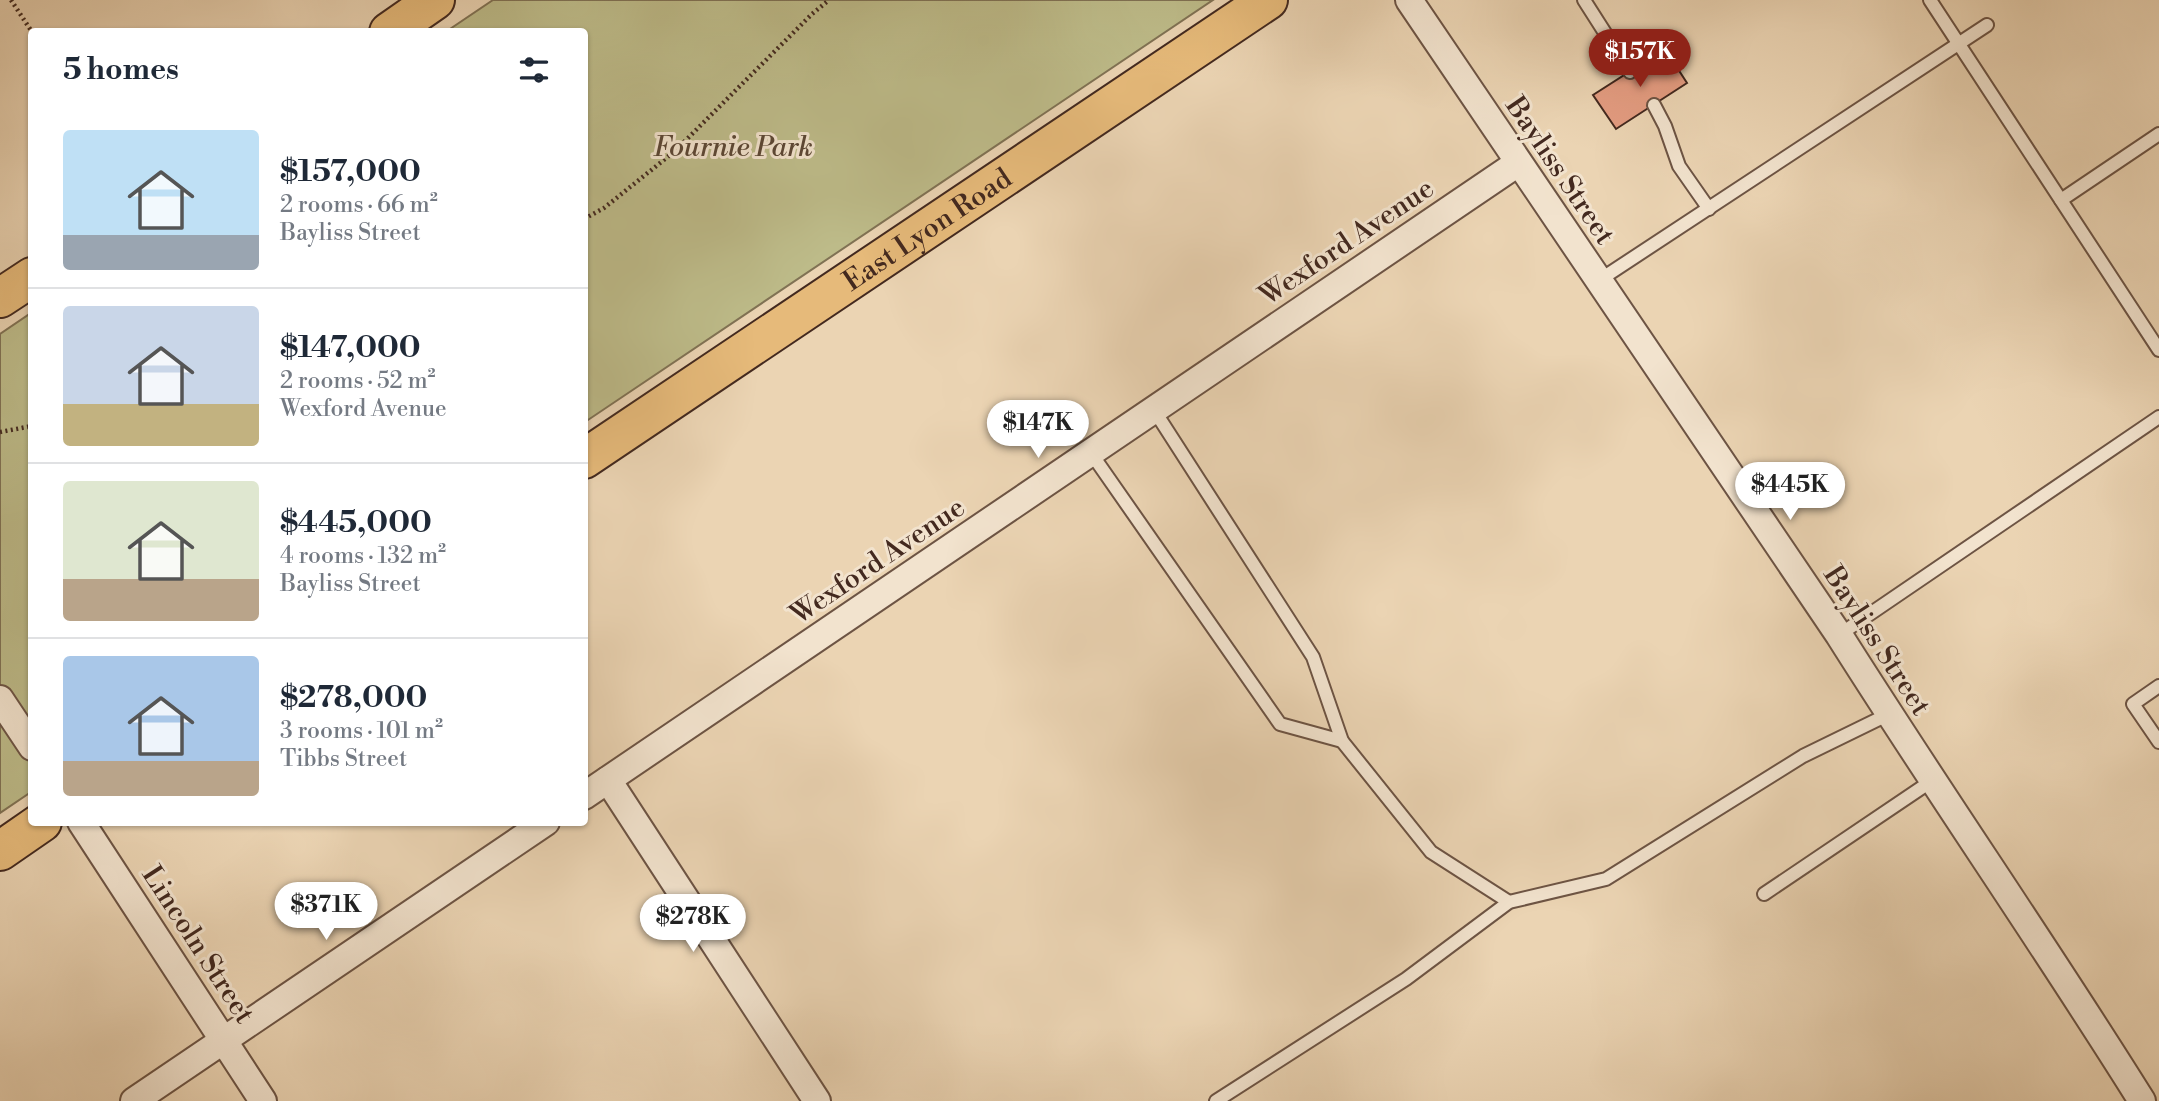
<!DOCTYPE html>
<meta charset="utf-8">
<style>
body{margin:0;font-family:"Libre Bodoni",serif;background:#f6f6f7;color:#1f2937;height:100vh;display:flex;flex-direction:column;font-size:26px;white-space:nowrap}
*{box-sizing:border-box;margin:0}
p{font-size:23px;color:#747a83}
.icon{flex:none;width:38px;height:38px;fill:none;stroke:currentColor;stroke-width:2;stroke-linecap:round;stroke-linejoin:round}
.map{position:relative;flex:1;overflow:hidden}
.sheet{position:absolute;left:28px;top:28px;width:560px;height:798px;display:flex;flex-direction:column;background:#fff;border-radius:7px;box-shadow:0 2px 5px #0004}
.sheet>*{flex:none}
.price{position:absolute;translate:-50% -60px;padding:0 16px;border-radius:24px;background:#fff;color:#222;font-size:23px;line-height:46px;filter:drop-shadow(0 2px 4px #0008)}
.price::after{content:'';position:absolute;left:50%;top:42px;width:21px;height:16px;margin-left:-10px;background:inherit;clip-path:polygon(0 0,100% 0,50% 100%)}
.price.selected{background:#8f2418;color:#fff}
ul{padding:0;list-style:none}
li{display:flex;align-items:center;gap:21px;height:175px;padding:0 35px}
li+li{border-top:2px solid #e0e1e3}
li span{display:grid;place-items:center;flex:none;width:196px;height:140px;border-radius:7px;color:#555}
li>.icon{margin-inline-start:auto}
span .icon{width:84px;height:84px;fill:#fffc;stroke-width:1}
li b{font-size:30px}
h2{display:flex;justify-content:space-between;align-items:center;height:84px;padding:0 35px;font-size:30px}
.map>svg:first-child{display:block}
.green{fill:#bdbb89;stroke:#807254;stroke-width:2}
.building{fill:#e39c81;stroke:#43291f;stroke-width:2}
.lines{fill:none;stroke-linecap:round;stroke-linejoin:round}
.service-casing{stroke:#6d5444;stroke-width:16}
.minor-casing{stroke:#6d5444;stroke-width:30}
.trunk-casing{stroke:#43291f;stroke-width:42}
.path{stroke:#43291f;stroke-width:4.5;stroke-dasharray:2 3.5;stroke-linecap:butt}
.service{stroke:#f2e3ce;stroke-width:12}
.minor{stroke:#f2e3ce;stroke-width:26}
.trunk{stroke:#e6ba7a;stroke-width:38}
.labels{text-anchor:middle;stroke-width:6;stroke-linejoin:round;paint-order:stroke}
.park-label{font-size:28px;font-style:italic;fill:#5b4634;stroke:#f2e3ce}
.street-label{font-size:28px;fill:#43291f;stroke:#f2e3ce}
</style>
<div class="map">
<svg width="2159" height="1101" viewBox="0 0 2159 1101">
<rect width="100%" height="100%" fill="#ebd4b3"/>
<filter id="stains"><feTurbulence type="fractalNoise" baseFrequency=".00286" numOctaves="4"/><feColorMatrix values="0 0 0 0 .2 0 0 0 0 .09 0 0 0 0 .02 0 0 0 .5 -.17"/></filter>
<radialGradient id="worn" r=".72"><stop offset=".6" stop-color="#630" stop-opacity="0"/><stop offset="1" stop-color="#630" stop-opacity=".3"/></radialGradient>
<g class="green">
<path d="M 493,0 L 1213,0 L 585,422 L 584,32 L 447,31 Z"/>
<path d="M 31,313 L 31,792 L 0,813 L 0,334 Z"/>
</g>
<path class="building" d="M 1665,49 L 1687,83 L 1616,129 L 1593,95 Z"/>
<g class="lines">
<defs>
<g id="service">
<path d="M 1584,0 L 1630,72"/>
<path d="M 1930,0 L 2159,350"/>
<path d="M 1654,105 L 1665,126 L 1679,166 L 1709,209"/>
<path d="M 2061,200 L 2159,134"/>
<path d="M 1598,281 L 1987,25"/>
<path d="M 1154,410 L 1313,657 L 1342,741 L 1431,852 L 1509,902"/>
<path d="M 1091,453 L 1280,724 L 1342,741"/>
<path d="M 1839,635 L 2159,417"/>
<path d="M 2159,686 L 2133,704 L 2159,742"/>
<path d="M 1764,894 L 1933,780"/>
<path d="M 1216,1101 L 1406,979 L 1509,902 L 1606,879 L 1803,756 L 1889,714"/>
</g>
<g id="minor">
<path d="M 1409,0 L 1839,635 C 1938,792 2044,944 2142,1101"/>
<path d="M 0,699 L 32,747"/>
<path d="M 608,780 L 817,1101"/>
<path d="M 584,796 L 1518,163"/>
<path d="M 81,822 L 263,1101"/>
<path d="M 134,1101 L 546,822"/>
</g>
<g id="trunk">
<path d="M 389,32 L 435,0"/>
<path d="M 0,298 L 32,277"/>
<path id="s1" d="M 584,459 L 1268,0"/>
<path d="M 0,851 L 42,822"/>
</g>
</defs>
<use href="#service" class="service-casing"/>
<use href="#minor" class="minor-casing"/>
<use href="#trunk" class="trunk-casing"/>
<g class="path">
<path d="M 11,0 L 32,32"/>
<path d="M 584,219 L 604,208 L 675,151 L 812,14 L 829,0"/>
<path d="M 0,432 L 32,426"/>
</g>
<use href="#service" class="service"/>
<use href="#minor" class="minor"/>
<use href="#trunk" class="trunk"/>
</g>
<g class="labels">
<g class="park-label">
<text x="733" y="156">Fournie Park</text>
</g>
<g class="street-label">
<text transform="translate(1561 170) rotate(56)" y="10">Bayliss Street</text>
<text dy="10" stroke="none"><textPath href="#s1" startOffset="413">East Lyon Road</textPath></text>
<text transform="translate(1346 241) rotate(-34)" y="10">Wexford Avenue</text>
<text transform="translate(877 560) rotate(-34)" y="10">Wexford Avenue</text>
<text transform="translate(1878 640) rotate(57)" y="10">Bayliss Street</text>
<text transform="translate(199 944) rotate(57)" y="10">Lincoln Street</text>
</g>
</g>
<rect width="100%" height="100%" filter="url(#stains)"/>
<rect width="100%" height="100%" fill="url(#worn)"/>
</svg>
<b class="price selected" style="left:1640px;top:89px">$157K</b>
<b class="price" style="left:1038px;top:460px">$147K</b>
<b class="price" style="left:1790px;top:522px">$445K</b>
<b class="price" style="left:326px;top:942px">$371K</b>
<b class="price" style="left:693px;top:954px">$278K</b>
<section class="sheet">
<h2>5 homes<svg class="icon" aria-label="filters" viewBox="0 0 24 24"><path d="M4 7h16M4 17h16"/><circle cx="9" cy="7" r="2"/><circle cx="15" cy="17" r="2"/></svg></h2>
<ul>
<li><span style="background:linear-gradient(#bfe0f5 75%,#9aa5b1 0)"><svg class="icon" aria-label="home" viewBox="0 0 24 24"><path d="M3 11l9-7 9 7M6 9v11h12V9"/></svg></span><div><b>$157,000</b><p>2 rooms · 66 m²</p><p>Bayliss Street</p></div></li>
<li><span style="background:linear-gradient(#c9d6e8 70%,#c2b280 0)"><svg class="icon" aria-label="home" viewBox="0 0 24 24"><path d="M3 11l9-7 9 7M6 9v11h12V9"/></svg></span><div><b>$147,000</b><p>2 rooms · 52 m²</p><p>Wexford Avenue</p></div></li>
<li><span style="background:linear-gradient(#dfe7d0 70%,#b9a48a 0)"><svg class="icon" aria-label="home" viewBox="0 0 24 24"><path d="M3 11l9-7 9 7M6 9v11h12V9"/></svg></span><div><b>$445,000</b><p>4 rooms · 132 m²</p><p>Bayliss Street</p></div></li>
<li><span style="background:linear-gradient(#a9c7e8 75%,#b9a48a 0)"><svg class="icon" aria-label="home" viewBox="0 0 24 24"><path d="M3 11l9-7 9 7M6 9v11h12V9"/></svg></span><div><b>$278,000</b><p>3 rooms · 101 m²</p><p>Tibbs Street</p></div></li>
</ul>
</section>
</div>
